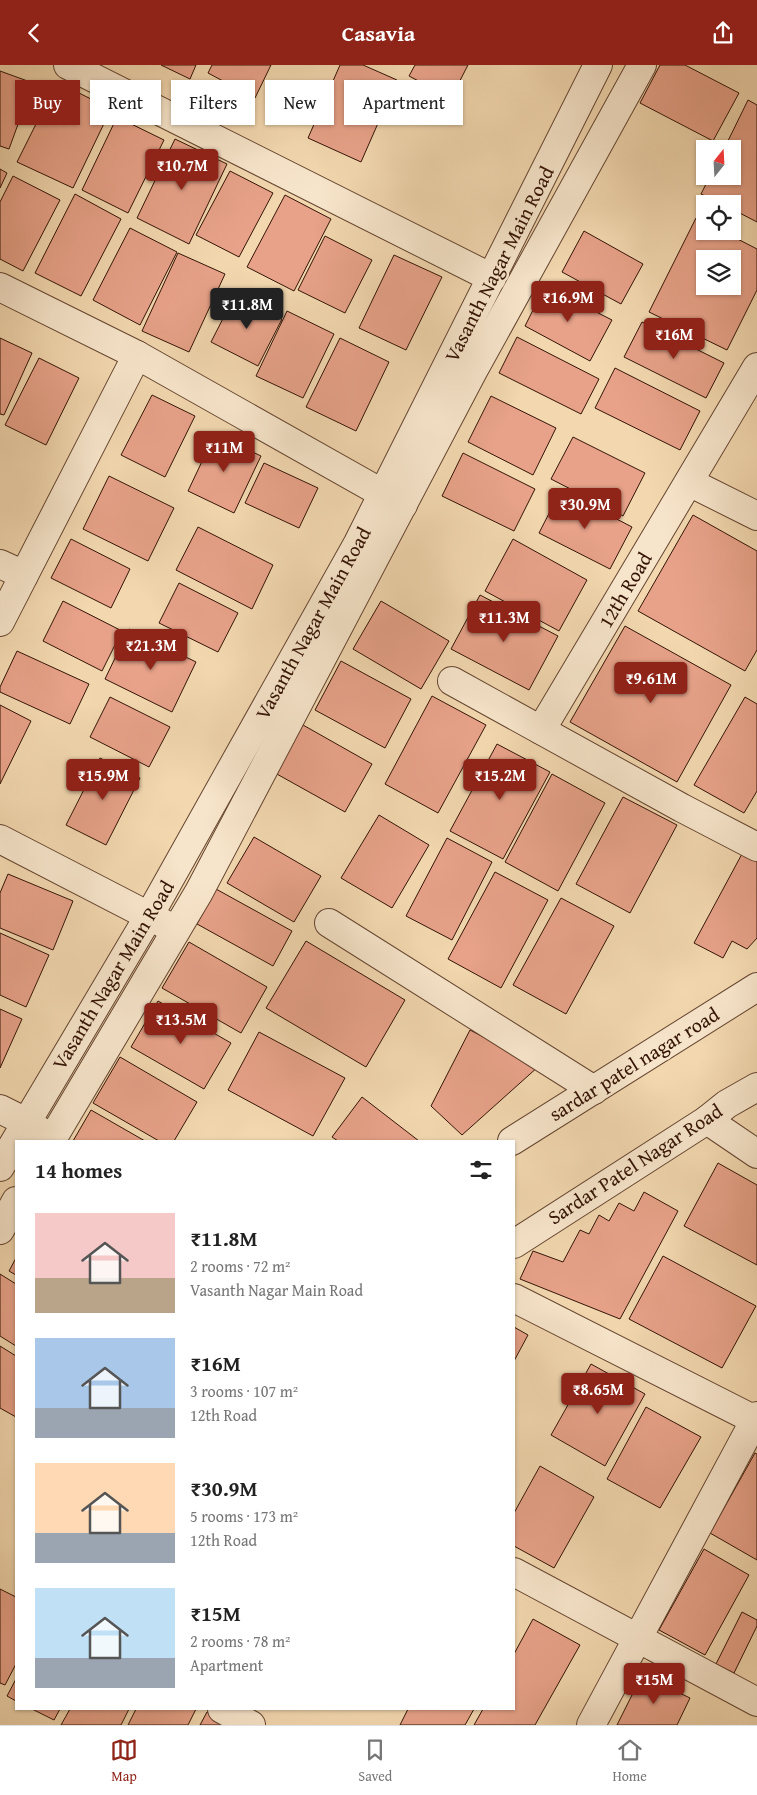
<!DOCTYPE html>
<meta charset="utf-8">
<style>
body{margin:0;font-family:"Gentium Book Plus",serif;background:#f2f2f2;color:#222;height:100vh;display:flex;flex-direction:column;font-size:19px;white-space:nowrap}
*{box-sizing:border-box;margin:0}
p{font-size:16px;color:#767676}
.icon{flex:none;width:28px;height:28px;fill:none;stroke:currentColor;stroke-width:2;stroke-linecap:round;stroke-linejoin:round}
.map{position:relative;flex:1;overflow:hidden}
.sheet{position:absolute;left:15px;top:1075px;width:500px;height:570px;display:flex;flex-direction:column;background:#fff;border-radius:0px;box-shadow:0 1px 4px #0004}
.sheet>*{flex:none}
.hud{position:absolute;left:15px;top:15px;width:500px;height:45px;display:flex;gap:10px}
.needle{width:32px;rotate:18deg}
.fabs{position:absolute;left:696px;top:75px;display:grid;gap:10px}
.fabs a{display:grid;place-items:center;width:45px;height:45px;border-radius:0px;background:#fff;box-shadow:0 1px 4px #0004;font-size:25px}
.price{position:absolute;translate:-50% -42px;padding:0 11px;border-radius:5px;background:#8f2418;color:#fff;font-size:16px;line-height:32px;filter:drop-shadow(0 1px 2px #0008)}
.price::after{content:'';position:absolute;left:50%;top:30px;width:15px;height:11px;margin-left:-8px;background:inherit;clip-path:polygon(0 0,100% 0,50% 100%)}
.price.selected{background:#222;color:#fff}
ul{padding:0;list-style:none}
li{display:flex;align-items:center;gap:15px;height:125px;padding:0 20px}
li span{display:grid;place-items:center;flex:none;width:140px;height:100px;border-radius:0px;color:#555}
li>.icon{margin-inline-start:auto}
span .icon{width:60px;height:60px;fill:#fffc;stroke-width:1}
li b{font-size:21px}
h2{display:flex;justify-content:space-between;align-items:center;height:60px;padding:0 20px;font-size:21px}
.pill{padding:0 18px;border-radius:0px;background:#fff;box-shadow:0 1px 4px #0004;font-size:18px;line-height:45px}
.pill.selected{background:#8f2418;color:#fff}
header{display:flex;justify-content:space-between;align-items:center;height:65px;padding:0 20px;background:#8f2418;color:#fff;font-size:22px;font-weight:800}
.menu{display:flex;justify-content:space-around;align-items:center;height:70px;border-top:1px solid #e0e0e0;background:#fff;font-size:14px;color:#767676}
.menu a{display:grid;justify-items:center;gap:2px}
.menu .selected{color:#8f2418}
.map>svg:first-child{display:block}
.building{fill:#e7a289;stroke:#341405;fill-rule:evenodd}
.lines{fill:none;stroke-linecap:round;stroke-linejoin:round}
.minor-casing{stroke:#644530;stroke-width:30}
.tertiary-casing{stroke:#644530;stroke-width:30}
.minor{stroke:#f7e5cb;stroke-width:28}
.tertiary{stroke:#f7e5cb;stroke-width:28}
.labels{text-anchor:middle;stroke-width:5;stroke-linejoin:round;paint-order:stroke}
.street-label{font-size:20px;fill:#341405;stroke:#f7e5cb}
</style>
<header><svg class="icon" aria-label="back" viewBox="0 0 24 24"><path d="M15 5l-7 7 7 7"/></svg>Casavia<svg class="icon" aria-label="share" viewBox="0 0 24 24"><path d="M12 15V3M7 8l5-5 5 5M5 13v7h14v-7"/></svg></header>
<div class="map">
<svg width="757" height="1660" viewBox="0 0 757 1660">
<rect width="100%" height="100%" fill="#f2d7af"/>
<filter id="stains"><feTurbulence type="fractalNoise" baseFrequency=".004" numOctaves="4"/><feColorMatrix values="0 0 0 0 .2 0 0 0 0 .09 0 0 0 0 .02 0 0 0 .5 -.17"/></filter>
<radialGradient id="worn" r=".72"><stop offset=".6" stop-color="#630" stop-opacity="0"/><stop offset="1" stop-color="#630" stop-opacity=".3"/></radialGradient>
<g class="building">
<path d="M 161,0 L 196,0 L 190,14 Z"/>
<path d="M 212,0 L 271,0 L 255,33 L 208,8 Z"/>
<path d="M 340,0 L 363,0 L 397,15 L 361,97 L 308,73 Z"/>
<path d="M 415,0 L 468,0 L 451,33 L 409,11 Z"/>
<path d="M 660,0 L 685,0 L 739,28 L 713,76 L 640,38 Z"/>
<path d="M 0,6 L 33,18 L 9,84 L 0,81 Z"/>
<path d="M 57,17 L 111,44 L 73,123 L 17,97 Z"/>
<path d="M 748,35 L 757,40 L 757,157 L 732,144 L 732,139 L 721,139 L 701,129 L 710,111 L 732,111 L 732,84 L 724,84 Z"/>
<path d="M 117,52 L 164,75 L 128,148 L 82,125 Z"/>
<path d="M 175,74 L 227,99 L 189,179 L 137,153 Z"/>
<path d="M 0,104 L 7,108 L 0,123 Z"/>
<path d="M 230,106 L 273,128 L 239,192 L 196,170 Z"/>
<path d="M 13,111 L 60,135 L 23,206 L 0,194 L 0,137 Z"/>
<path d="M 75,129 L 121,154 L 81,231 L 35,208 Z"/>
<path d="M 285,130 L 331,154 L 294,226 L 247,202 Z"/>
<path d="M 696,153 L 705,158 L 705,166 L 722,166 L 757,184 L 757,225 L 727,285 L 649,247 ZM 705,194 L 732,194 L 732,221 L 705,221 Z"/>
<path d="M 130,163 L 177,187 L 140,260 L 93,235 Z"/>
<path d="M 584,166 L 643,199 L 621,239 L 562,207 Z"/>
<path d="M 325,171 L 372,195 L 345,248 L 298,225 Z"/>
<path d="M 178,188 L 225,209 L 189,287 L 142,266 Z"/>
<path d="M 394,190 L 442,212 L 406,285 L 359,263 Z"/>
<path d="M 545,221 L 612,255 L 590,296 L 525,261 Z"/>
<path d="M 235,230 L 282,254 L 258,301 L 211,277 Z"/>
<path d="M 287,246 L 334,269 L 303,333 L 256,311 Z"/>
<path d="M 642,257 L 724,298 L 706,333 L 624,292 Z"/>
<path d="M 517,272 L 599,314 L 581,349 L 499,308 Z"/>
<path d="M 0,273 L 32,288 L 4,350 L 0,349 Z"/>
<path d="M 340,273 L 389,297 L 356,366 L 306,342 Z"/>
<path d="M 39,293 L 79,313 L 46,380 L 5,360 Z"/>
<path d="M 615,303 L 700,346 L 680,385 L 595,343 Z"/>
<path d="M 152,330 L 195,351 L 165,412 L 121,390 Z"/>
<path d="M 491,331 L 556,363 L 533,410 L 468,377 Z"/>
<path d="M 215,369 L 261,391 L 234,448 L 188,426 Z"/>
<path d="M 573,372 L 645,408 L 623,451 L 551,414 Z"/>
<path d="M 463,388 L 535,424 L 514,466 L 442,431 Z"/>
<path d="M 264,398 L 318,423 L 299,463 L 245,438 Z"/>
<path d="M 109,411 L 174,443 L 148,496 L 83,464 Z"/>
<path d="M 561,425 L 632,462 L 610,504 L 539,468 Z"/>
<path d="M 693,450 L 757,486 L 757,585 L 745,606 L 638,546 Z"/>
<path d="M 198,462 L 273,500 L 252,544 L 176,505 Z"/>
<path d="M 71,474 L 130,504 L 111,543 L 51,513 Z"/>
<path d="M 513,474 L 587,515 L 559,566 L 485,526 Z"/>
<path d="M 179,518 L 238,548 L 218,587 L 159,558 Z"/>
<path d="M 480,530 L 558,571 L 529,625 L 451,584 Z"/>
<path d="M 63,536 L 122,566 L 102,606 L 43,576 Z"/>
<path d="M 381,536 L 449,576 L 421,624 L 353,584 Z"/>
<path d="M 625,561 L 731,620 L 677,717 L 570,657 Z"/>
<path d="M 129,564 L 196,597 L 172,647 L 105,614 Z"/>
<path d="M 17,586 L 89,619 L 70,659 L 0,627 L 0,622 Z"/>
<path d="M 341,596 L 411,634 L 385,683 L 315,645 Z"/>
<path d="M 432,631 L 486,660 L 438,748 L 385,719 Z"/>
<path d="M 110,632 L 170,662 L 149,702 L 90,672 Z"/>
<path d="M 745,632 L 757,639 L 757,726 L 744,748 L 694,720 Z"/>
<path d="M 0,640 L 31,656 L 0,719 Z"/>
<path d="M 303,660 L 372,699 L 345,747 L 275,708 Z"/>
<path d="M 497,679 L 550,707 L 503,794 L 450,766 Z"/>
<path d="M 100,693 L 140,713 L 106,780 L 66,760 Z"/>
<path d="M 552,709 L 605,738 L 558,826 L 505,797 Z"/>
<path d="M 623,732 L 677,760 L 630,848 L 576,819 Z"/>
<path d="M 379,750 L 429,780 L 392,843 L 341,813 Z"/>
<path d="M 254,772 L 321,811 L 294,857 L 227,818 Z"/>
<path d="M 447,773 L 492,797 L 452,875 L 406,851 Z"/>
<path d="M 743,787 L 757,795 L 757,873 L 747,884 L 732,876 L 723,893 L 694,878 Z"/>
<path d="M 495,807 L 548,835 L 501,923 L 448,894 Z"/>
<path d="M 8,809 L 73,836 L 53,885 L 0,863 L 0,828 Z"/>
<path d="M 216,824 L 292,866 L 273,901 L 197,859 Z"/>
<path d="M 561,833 L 614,861 L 566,949 L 513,920 Z"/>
<path d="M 0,868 L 49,890 L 26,942 L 0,930 Z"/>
<path d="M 306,876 L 405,935 L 366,1002 L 266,943 Z"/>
<path d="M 189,877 L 267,922 L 241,968 L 162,923 Z"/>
<path d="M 158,936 L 231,978 L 204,1024 L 131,982 Z"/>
<path d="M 0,944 L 22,954 L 0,1003 Z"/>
<path d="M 470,965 L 539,1001 L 462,1070 L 431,1041 Z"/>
<path d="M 259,967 L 345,1013 L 313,1071 L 228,1025 Z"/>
<path d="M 120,992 L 197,1037 L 174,1076 L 159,1076 L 93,1038 Z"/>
<path d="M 362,1032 L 419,1076 L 338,1076 L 332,1072 Z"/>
<path d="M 91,1045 L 145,1076 L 73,1076 Z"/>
<path d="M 718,1098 L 757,1120 L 757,1200 L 684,1161 Z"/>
<path d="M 644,1127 L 678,1146 L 620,1254 L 520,1214 L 533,1186 L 563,1197 L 580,1165 L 589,1169 L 599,1150 L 609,1156 L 619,1138 L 634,1146 Z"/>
<path d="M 663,1191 L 756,1241 L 722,1303 L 629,1254 Z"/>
<path d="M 16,1193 L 16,1210 L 9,1206 Z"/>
<path d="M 0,1209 L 16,1219 L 16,1281 L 0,1271 Z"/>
<path d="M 514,1262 L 528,1270 L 514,1296 Z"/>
<path d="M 0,1281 L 16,1291 L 16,1352 L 0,1343 Z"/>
<path d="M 591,1299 L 645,1329 L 605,1401 L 551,1370 Z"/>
<path d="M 646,1342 L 701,1372 L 660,1443 L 607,1414 Z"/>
<path d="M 755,1388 L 757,1389 L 757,1495 L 710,1468 Z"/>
<path d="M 540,1401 L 594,1432 L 554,1503 L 514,1481 L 514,1448 Z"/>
<path d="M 704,1484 L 749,1510 L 705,1590 L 659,1565 Z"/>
<path d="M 0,1524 L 16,1532 L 16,1599 L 5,1620 L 0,1618 Z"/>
<path d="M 742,1547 L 757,1555 L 757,1561 L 734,1608 L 716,1599 Z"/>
<path d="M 533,1554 L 580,1580 L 535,1660 L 474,1660 L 483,1644 L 514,1644 L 514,1589 Z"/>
<path d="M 642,1610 L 690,1633 L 677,1660 L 617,1660 Z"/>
<path d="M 16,1614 L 16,1636 L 7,1631 Z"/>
<path d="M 32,1644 L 60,1644 L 54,1655 Z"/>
<path d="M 70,1644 L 129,1644 L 121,1660 L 61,1660 Z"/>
<path d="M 136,1644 L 196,1644 L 188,1660 L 128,1660 Z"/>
<path d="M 408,1644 L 474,1644 L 465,1660 L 400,1660 Z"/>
<path d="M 207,1647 L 231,1660 L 200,1660 Z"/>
</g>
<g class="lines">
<defs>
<g id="minor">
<path d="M 68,0 L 492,213"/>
<path d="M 0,222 L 137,290 L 403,440"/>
<path d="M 689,417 L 757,451"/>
<path d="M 0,499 L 24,510"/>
<path d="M 0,557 L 137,290"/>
<path d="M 452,616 L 682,743 L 757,782"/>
<path d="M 541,665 L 757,302"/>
<path d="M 0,774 L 176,865"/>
<path d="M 329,858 L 594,1025"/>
<path d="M 0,1044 L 26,1057 L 53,1074"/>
<path d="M 707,1055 L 757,1089"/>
<path d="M 512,1076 L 757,922"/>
<path d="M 514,1179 L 707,1055 L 727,1039 L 757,1022"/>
<path d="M 514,1233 L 757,1356"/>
<path d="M 514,1507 L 757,1637"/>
<path d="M 222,1644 L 251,1660"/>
<path d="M 591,1660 L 757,1351"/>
</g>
<g id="tertiary">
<path d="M 51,1076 L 199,827 L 473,306 L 642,0"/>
<path d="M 0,1102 L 149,851 L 358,478 L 598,0"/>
<path d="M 0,1165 L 16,1136"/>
</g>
</defs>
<use href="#minor" class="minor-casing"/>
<use href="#tertiary" class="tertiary-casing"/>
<use href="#minor" class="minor"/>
<use href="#tertiary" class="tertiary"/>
</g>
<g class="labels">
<g class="street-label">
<text transform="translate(499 199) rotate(-63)" y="7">Vasanth Nagar Main Road</text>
<text transform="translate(625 525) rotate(-59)" y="7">12th Road</text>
<text transform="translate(313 558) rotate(-61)" y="7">Vasanth Nagar Main Road</text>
<text transform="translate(113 910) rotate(-59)" y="7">Vasanth Nagar Main Road</text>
<text transform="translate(634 999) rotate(-32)" y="7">sardar patel nagar road</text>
<text transform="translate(635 1099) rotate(-33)" y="7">Sardar Patel Nagar Road</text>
</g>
</g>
<rect width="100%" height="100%" filter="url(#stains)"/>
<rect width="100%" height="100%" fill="url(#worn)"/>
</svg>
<div class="fabs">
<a><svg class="needle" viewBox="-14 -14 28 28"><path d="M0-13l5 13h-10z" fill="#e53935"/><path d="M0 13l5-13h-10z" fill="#767676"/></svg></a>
<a><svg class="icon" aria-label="locate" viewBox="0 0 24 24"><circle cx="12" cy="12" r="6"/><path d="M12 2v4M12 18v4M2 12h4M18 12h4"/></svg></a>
<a><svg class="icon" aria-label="layers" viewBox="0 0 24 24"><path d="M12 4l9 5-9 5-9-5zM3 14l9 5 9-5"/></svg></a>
</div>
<b class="price" style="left:182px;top:126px">₹10.7M</b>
<b class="price" style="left:568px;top:258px">₹16.9M</b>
<b class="price selected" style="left:247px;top:265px">₹11.8M</b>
<b class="price" style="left:674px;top:295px">₹16M</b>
<b class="price" style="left:224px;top:408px">₹11M</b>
<b class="price" style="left:585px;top:465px">₹30.9M</b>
<b class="price" style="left:504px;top:578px">₹11.3M</b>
<b class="price" style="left:151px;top:606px">₹21.3M</b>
<b class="price" style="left:651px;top:639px">₹9.61M</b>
<b class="price" style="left:103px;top:736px">₹15.9M</b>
<b class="price" style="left:500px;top:736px">₹15.2M</b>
<b class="price" style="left:181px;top:980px">₹13.5M</b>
<b class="price" style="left:598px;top:1350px">₹8.65M</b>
<b class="price" style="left:654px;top:1640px">₹15M</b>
<div class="hud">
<a class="pill selected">Buy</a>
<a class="pill">Rent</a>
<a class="pill">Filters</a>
<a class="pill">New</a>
<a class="pill">Apartment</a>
</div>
<section class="sheet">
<h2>14 homes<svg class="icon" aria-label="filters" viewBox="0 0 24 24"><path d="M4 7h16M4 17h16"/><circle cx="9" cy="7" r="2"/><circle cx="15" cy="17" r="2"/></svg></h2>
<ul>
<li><span style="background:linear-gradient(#f6c9c9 65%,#b9a48a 0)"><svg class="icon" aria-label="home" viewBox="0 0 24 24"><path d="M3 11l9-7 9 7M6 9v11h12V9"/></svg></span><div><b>₹11.8M</b><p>2 rooms · 72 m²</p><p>Vasanth Nagar Main Road</p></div></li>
<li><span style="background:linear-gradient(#a9c7e8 70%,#9aa5b1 0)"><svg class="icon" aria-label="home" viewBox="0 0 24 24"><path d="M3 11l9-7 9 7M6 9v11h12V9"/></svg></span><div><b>₹16M</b><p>3 rooms · 107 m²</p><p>12th Road</p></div></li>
<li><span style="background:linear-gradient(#ffd9b3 70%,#9aa5b1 0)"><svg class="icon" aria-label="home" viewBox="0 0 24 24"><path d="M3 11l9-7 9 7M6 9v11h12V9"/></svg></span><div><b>₹30.9M</b><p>5 rooms · 173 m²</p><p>12th Road</p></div></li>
<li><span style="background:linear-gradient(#bfe0f5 70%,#9aa5b1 0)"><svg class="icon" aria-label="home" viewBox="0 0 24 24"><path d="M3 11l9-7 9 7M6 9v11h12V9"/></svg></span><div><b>₹15M</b><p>2 rooms · 78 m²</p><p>Apartment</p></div></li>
</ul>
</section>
</div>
<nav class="menu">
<a class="selected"><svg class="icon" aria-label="map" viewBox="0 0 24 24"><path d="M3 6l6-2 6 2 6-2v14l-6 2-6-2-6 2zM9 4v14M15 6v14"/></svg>Map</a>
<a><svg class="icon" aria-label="saved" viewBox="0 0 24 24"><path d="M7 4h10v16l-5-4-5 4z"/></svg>Saved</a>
<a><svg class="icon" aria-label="home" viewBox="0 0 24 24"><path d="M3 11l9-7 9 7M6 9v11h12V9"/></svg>Home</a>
</nav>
